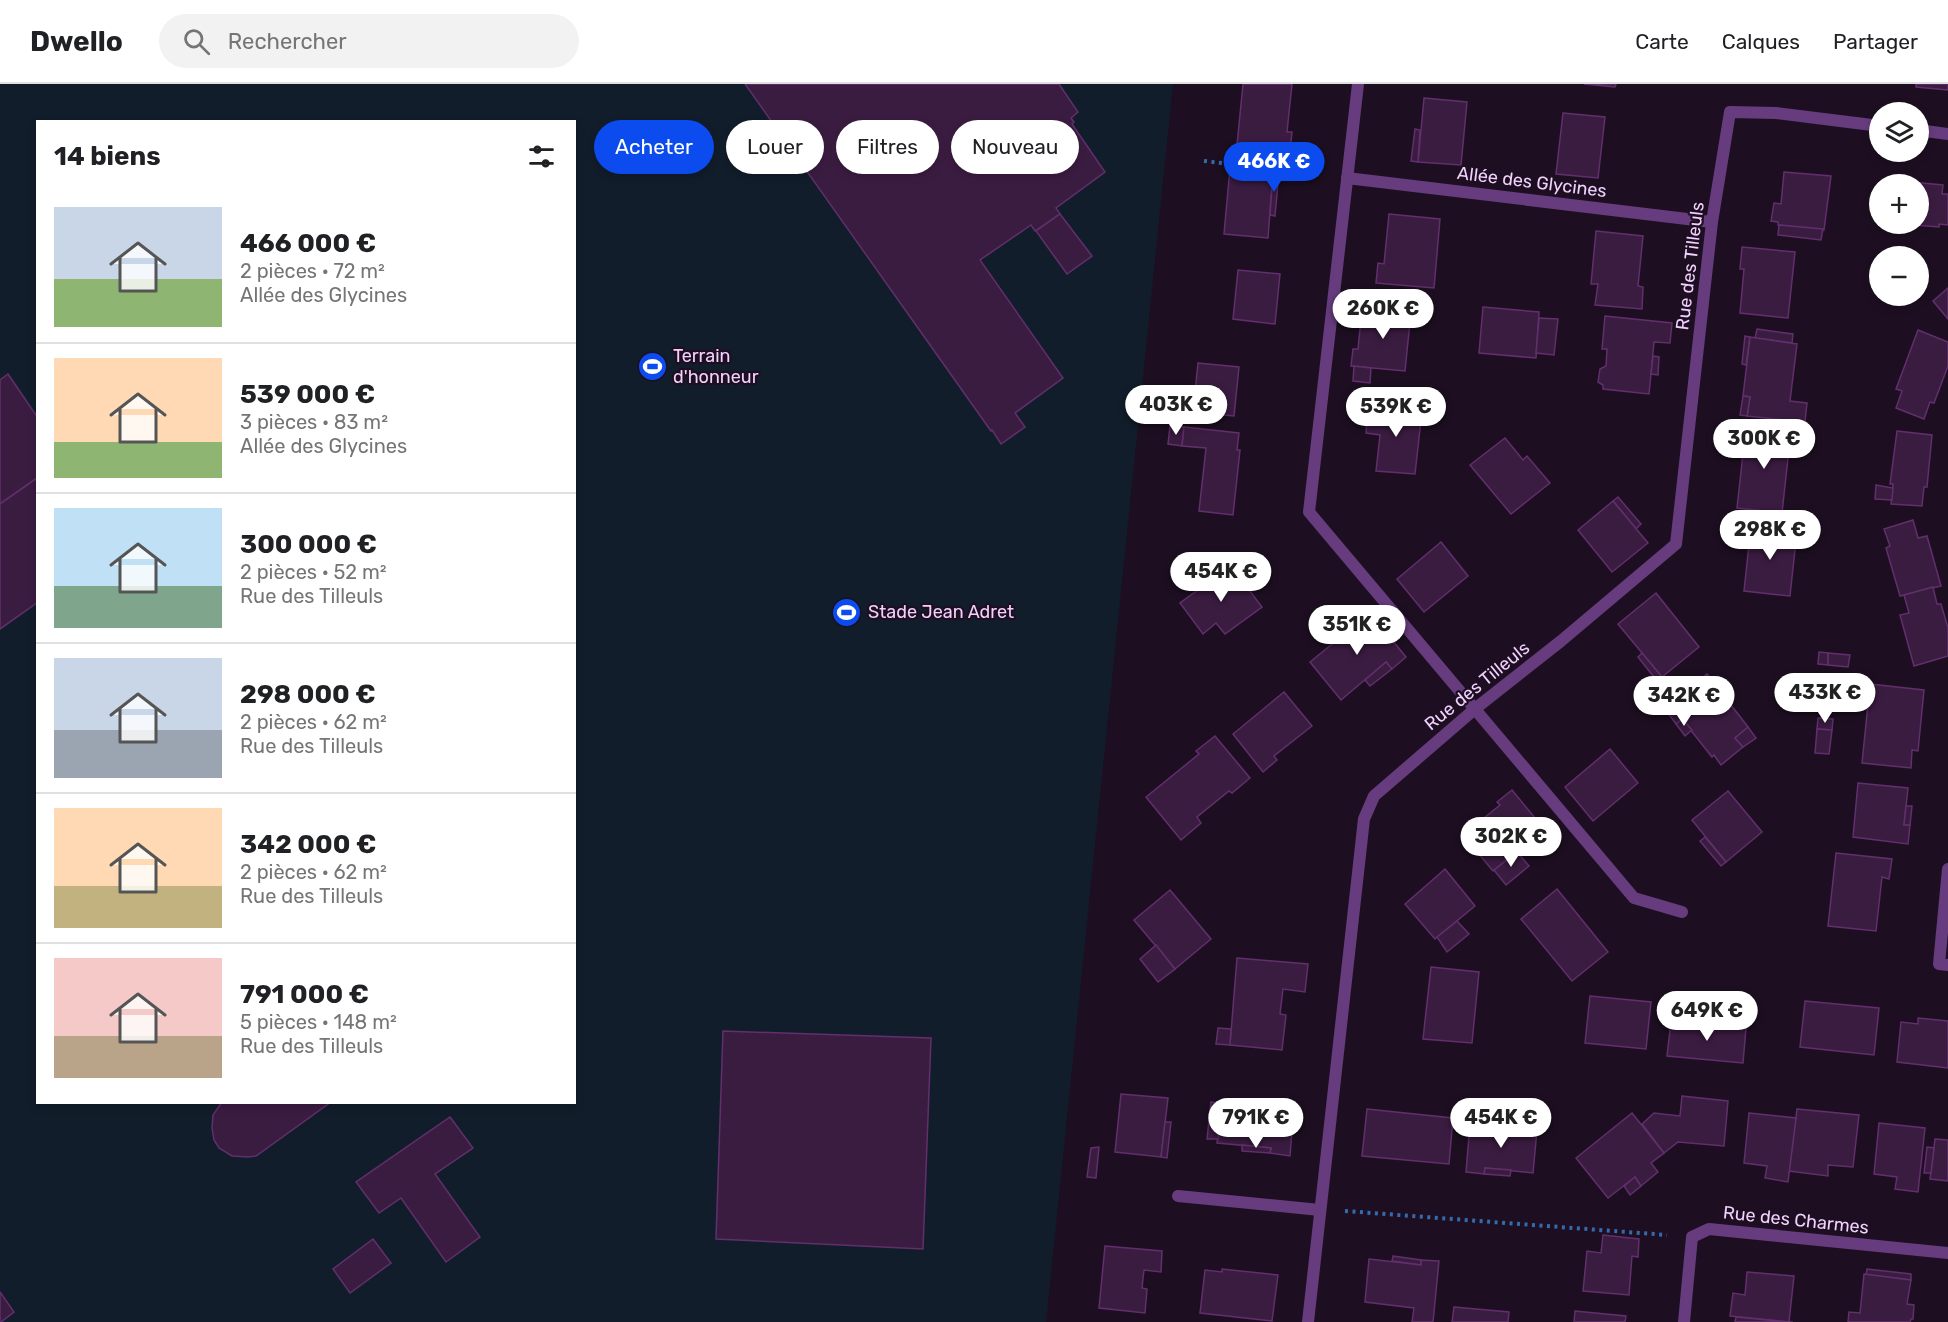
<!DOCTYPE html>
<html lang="fr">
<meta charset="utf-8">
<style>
body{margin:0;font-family:Rubik,sans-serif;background:#f2f2f2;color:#202124;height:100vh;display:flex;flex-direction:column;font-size:22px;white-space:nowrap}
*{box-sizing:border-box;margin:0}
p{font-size:20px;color:#757577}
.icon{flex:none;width:33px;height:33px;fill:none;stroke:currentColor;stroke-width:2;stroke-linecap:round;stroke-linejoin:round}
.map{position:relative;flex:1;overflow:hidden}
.drawer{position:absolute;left:36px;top:36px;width:540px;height:984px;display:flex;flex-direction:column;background:#fff;border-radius:0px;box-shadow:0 3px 9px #0003}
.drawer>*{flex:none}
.hud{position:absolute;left:594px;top:36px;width:570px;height:54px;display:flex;gap:12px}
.buttons{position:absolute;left:1869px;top:18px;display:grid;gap:12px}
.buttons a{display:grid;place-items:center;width:60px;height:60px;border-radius:50%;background:#fff;box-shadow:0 3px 9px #0003;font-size:30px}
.price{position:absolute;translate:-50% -51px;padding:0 14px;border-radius:21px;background:#fff;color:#222;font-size:20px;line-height:39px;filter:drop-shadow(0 2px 3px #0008)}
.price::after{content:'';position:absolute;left:50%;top:36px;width:18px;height:14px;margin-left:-9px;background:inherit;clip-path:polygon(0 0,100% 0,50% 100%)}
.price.on{background:#0c4cee;color:#fff}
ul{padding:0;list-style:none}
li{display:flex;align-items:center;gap:18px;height:150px;padding:0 18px}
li+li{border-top:2px solid #e0e0e0}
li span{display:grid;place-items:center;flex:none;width:168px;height:120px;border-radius:0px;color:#555}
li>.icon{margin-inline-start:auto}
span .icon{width:72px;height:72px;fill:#fffc;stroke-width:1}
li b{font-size:26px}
h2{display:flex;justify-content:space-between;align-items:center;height:72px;padding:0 18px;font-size:26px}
.tag{padding:0 21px;border-radius:27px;background:#fff;box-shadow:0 3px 9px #0003;font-size:21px;line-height:54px}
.tag.on{background:#0c4cee;color:#fff}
header{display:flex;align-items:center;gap:36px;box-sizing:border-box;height:84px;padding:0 30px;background:#fff;border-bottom:2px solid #e0e0e0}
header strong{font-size:28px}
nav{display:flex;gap:33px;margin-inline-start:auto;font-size:21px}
.search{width:420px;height:54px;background:#f2f2f2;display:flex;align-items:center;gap:15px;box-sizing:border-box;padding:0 21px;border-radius:33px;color:#757577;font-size:22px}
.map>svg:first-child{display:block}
.green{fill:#121d2b;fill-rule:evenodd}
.building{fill:#3b1c41;stroke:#612f6c;stroke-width:1.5}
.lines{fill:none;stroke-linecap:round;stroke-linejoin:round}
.path{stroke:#356aad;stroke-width:4;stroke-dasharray:3 4.5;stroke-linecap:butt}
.minor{stroke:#673c7e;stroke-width:12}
.labels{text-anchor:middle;stroke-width:4.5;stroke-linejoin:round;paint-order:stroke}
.street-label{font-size:18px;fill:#f1d1fd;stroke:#1d0f21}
.poi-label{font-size:18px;fill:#f1d1fd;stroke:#1d0f21;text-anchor:start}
</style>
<header>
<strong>Dwello</strong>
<div class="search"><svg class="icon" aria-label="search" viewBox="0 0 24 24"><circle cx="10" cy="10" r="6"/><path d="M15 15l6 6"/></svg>Rechercher</div>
<nav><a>Carte</a><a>Calques</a><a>Partager</a></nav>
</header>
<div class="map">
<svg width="1948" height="1238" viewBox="0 0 1948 1238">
<rect width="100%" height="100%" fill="#1d0f21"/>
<path class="green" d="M 0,0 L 1173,0 L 1046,1238 L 0,1238 ZM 38,38 L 574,38 L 574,1018 L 38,1018 Z"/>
<g class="building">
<path d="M 745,0 L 1059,0 L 1078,28 L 1071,34 L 1074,38 L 1072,40 L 1105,88 L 1056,124 L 1060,130 L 1035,147 L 1031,141 L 980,176 L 1063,294 L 1015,329 L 1025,343 L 1001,360 L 992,346 L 991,347 Z"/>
<path d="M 1243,0 L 1292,0 L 1287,48 L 1292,48 L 1290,67 L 1237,61 Z"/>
<path d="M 1584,0 L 1616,0 L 1615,3 Z"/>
<path d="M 1916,0 L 1948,0 L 1948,6 L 1916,3 Z"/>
<path d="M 1424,14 L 1467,18 L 1461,81 L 1418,78 Z"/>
<path d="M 1563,29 L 1605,33 L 1598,94 L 1556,90 Z"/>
<path d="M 1415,45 L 1420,46 L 1418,78 L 1411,77 Z"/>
<path d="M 1230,84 L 1273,88 L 1268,154 L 1224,150 Z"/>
<path d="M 1273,88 L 1279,88 L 1275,132 L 1270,131 Z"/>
<path d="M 1784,88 L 1831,92 L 1824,146 L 1778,141 L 1778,138 L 1771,137 L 1774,119 L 1781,120 Z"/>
<path d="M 1891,96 L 1943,101 L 1942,110 L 1948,110 L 1948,141 L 1939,140 L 1939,143 L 1900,140 L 1918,140 L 1918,100 L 1891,100 Z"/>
<path d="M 1060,130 L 1092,172 L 1067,190 L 1036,147 Z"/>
<path d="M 1389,130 L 1440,135 L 1434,204 L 1376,199 L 1378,179 L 1384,180 Z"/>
<path d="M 1779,141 L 1823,145 L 1821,156 L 1778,151 Z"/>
<path d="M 1596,147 L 1643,152 L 1638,202 L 1643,203 L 1642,225 L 1595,221 L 1598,200 L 1591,200 Z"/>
<path d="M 1742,163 L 1795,168 L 1788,234 L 1740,229 L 1744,185 L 1740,185 Z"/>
<path d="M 1238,186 L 1280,190 L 1275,240 L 1233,235 Z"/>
<path d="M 1948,204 L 1948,235 L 1933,217 Z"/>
<path d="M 1483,223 L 1539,228 L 1536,274 L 1479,269 Z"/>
<path d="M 1362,224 L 1411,228 L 1405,287 L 1351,282 L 1353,265 L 1358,265 Z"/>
<path d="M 1605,232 L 1672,239 L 1670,259 L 1654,258 L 1649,310 L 1603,305 L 1603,301 L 1598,298 L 1600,285 L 1606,282 L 1607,265 L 1602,265 Z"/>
<path d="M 1539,234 L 1558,235 L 1554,271 L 1536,269 Z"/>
<path d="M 1757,245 L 1793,250 L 1792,259 L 1755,254 Z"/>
<path d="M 1918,246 L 1948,258 L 1948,282 L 1934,319 L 1930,318 L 1924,335 L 1896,324 L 1902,307 L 1896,305 Z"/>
<path d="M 1745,252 L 1750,253 L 1746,281 L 1742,280 Z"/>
<path d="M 1750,253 L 1797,260 L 1790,317 L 1807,319 L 1805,338 L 1747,332 L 1750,313 L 1743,312 Z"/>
<path d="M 1653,272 L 1659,273 L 1658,291 L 1651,290 Z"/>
<path d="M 1198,279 L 1239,283 L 1234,332 L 1193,328 Z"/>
<path d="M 1354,282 L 1371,284 L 1370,299 L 1353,297 Z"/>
<path d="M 8,290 L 38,334 L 38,393 L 0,420 L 0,296 Z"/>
<path d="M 1743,312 L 1750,313 L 1747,332 L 1740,331 Z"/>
<path d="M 1368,323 L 1422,327 L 1415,390 L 1376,387 L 1380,351 L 1366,349 Z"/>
<path d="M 1170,342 L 1184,343 L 1182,362 L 1168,360 Z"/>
<path d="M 1746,342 L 1791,347 L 1782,429 L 1737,424 Z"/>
<path d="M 1184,343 L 1239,349 L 1237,366 L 1240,366 L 1233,431 L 1199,427 L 1206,364 L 1182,362 Z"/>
<path d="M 1897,347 L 1932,351 L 1927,403 L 1924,403 L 1922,422 L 1891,420 L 1893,400 L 1890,400 Z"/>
<path d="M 1505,354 L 1523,376 L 1527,372 L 1550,399 L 1511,430 L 1470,381 Z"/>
<path d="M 36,395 L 38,397 L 38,518 L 0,545 L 0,420 Z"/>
<path d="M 1876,401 L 1893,404 L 1892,416 L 1875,415 Z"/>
<path d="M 1618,413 L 1641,440 L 1636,445 L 1613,417 Z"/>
<path d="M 1613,417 L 1648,459 L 1612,488 L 1578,446 Z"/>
<path d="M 1913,436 L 1918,454 L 1927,452 L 1941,502 L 1900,512 L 1886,464 L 1890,462 L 1884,445 Z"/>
<path d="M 1751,442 L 1797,447 L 1790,512 L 1744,507 Z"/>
<path d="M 1441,458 L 1468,492 L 1424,528 L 1397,495 Z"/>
<path d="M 1231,482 L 1262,523 L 1225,550 L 1216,539 L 1203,550 L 1180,519 Z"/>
<path d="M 1933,503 L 1937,520 L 1941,520 L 1948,544 L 1948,572 L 1914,582 L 1900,531 L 1909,529 L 1904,511 Z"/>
<path d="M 1656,509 L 1699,563 L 1662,593 L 1618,540 Z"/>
<path d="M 1370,529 L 1406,573 L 1392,585 L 1386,578 L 1341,616 L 1310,578 Z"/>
<path d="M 1819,568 L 1828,569 L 1828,581 L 1818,580 Z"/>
<path d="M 1642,569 L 1662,593 L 1657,597 L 1638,573 Z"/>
<path d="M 1828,569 L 1850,571 L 1848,583 L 1828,581 Z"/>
<path d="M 1386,578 L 1392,585 L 1370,602 L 1365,596 Z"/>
<path d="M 1707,590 L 1748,643 L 1735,654 L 1743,663 L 1721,681 L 1714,671 L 1712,673 L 1682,635 L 1676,640 L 1664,624 Z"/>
<path d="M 1870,600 L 1924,606 L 1918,667 L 1912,666 L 1911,684 L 1862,679 Z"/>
<path d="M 1284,608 L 1312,642 L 1274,672 L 1277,676 L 1263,688 L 1233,650 Z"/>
<path d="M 1818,634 L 1833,635 L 1832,646 L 1817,645 Z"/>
<path d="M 1682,635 L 1692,646 L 1685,652 L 1676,640 Z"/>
<path d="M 1748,643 L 1756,654 L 1743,663 L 1735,654 Z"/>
<path d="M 1817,645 L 1832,646 L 1829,670 L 1815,669 Z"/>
<path d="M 1215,652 L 1250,694 L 1232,709 L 1229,707 L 1197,733 L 1201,739 L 1181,756 L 1146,713 L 1199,670 L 1196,667 Z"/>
<path d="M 1610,665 L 1638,699 L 1593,737 L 1565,703 Z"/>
<path d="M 1858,699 L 1908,704 L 1904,741 L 1910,741 L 1908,760 L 1853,753 Z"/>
<path d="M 1512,706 L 1544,745 L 1493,787 L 1463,751 L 1500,721 L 1497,718 Z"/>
<path d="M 1728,707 L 1762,748 L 1726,778 L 1692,736 Z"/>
<path d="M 1906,722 L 1912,722 L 1910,741 L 1904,741 Z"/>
<path d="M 1705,753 L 1726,778 L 1721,782 L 1700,757 Z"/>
<path d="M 1517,768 L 1529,782 L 1506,801 L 1494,786 Z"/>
<path d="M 1836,769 L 1892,775 L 1889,795 L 1882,793 L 1876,847 L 1828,842 Z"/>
<path d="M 1445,785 L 1475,822 L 1435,855 L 1405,820 Z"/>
<path d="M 1557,805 L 1608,868 L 1572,897 L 1521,835 Z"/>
<path d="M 1170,806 L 1211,855 L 1175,885 L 1134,836 Z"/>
<path d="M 1457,837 L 1469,850 L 1447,868 L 1437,853 Z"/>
<path d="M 1156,861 L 1175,885 L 1158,898 L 1140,875 Z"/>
<path d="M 1237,874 L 1308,880 L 1305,908 L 1283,905 L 1280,930 L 1286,931 L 1282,966 L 1230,961 Z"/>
<path d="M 1431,883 L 1479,888 L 1472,959 L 1423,955 Z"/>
<path d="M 1590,912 L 1651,918 L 1646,965 L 1585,959 Z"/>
<path d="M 1805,917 L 1879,924 L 1874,971 L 1800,963 Z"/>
<path d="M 1918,934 L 1948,937 L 1948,984 L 1897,978 L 1901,938 L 1918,940 Z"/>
<path d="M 1671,937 L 1746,944 L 1743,979 L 1667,972 Z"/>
<path d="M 1218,944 L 1231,945 L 1230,961 L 1216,960 Z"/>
<path d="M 723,947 L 931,954 L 923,1165 L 716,1155 Z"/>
<path d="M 1121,1010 L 1168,1014 L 1161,1073 L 1115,1068 Z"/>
<path d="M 1682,1012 L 1728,1017 L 1724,1062 L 1678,1058 L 1664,1069 L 1642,1040 L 1654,1029 L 1680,1032 Z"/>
<path d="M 1222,1015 L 1294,1022 L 1290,1072 L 1270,1069 L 1271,1064 L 1217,1059 Z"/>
<path d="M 222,1018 L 331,1018 L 256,1072 L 248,1073 L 232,1072 L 219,1064 L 214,1056 L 212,1044 L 213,1031 Z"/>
<path d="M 1211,1018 L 1222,1020 L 1218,1055 L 1207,1055 Z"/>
<path d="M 1367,1025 L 1453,1034 L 1449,1080 L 1362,1072 Z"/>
<path d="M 1797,1025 L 1859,1031 L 1853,1083 L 1828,1081 L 1828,1092 L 1789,1087 Z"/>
<path d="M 1632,1029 L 1664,1069 L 1651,1079 L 1658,1088 L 1641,1102 L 1635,1093 L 1608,1114 L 1576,1074 Z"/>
<path d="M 1749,1029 L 1796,1034 L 1788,1098 L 1765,1094 L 1767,1082 L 1744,1079 Z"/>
<path d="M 450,1033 L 473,1064 L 435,1090 L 480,1153 L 446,1178 L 401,1114 L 379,1129 L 356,1098 Z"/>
<path d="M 1165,1038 L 1171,1038 L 1167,1074 L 1161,1073 Z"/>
<path d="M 1879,1039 L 1925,1044 L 1918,1108 L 1895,1105 L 1897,1093 L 1874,1090 Z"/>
<path d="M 1470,1040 L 1537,1046 L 1533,1089 L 1485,1084 L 1484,1090 L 1466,1088 Z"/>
<path d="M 1935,1055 L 1948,1056 L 1948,1097 L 1930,1095 Z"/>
<path d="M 1242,1061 L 1271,1064 L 1270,1069 L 1242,1067 Z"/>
<path d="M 1099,1063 L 1096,1094 L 1087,1093 L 1091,1064 Z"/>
<path d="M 1927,1063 L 1934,1064 L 1931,1089 L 1924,1089 Z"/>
<path d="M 1485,1084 L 1511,1086 L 1510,1092 L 1484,1090 Z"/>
<path d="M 1635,1093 L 1641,1102 L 1630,1111 L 1624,1102 Z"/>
<path d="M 1603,1151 L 1639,1155 L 1638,1173 L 1632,1172 L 1629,1211 L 1583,1207 L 1587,1167 L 1601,1169 Z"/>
<path d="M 373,1155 L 391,1179 L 350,1209 L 333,1185 Z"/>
<path d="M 1105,1162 L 1162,1167 L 1161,1188 L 1144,1186 L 1142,1204 L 1147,1205 L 1145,1229 L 1099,1224 Z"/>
<path d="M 1393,1172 L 1421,1176 L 1421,1181 L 1392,1177 Z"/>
<path d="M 1369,1175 L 1421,1181 L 1421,1176 L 1439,1177 L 1433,1238 L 1412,1238 L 1414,1224 L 1365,1218 Z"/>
<path d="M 1222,1185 L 1278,1191 L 1272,1237 L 1200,1229 L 1205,1186 L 1222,1188 Z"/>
<path d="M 1867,1185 L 1911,1190 L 1911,1196 L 1866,1191 Z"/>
<path d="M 1747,1188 L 1794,1192 L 1789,1238 L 1730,1232 L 1733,1209 L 1745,1211 Z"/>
<path d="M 1864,1190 L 1911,1196 L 1907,1220 L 1914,1221 L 1913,1235 L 1911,1235 L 1910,1238 L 1848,1238 L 1849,1228 L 1860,1229 Z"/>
<path d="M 0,1208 L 14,1228 L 1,1238 L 0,1238 Z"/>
<path d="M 1454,1223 L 1509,1228 L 1508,1238 L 1452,1238 Z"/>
<path d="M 1575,1227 L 1626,1232 L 1625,1238 L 1574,1238 Z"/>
<path d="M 1736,1233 L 1789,1238 L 1793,1238 L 1735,1238 Z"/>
</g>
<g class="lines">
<g class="path">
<path d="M 1204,77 L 1323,91"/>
<path d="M 1345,1127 L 1667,1151"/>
</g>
<g class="minor">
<path d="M 1358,0 L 1309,428 L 1634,814 L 1682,828"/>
<path d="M 1918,46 L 1948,50"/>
<path d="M 1347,94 L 1712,138"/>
<path d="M 1948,785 L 1939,880 L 1948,881"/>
<path d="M 1178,1112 L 1320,1126"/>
<path d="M 1308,1238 L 1364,735 L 1374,712 L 1476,624 L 1561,557 L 1676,460 L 1712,138 L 1730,28 L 1776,29 L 1880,42"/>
<path d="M 1684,1238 L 1692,1153 L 1709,1145 L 1948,1169"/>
</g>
</g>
<defs>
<symbol id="stadium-disc" viewBox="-11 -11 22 22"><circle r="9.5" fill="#0c4cee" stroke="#1d0f21"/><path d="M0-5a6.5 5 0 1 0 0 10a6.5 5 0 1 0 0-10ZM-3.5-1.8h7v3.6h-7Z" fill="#fff"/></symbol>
</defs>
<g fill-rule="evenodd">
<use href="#stadium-disc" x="636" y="266" width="33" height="33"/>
<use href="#stadium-disc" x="830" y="512" width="33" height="33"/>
</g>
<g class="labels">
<g class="street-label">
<text transform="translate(1532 98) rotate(7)" y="6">Allée des Glycines</text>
<text transform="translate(1690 182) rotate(-83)" y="6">Rue des Tilleuls</text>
<text transform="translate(1477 602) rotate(-39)" y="6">Rue des Tilleuls</text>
<text transform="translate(1796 1136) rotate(6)" y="6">Rue des Charmes</text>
</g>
<g class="poi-label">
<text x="673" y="278">Terrain<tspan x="673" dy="21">d'honneur</tspan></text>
<text x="868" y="534">Stade Jean Adret</text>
</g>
</g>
</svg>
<div class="buttons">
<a><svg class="icon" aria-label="layers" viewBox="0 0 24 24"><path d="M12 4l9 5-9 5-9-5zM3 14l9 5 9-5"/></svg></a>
<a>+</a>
<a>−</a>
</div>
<b class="price on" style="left:1274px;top:109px">466K €</b>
<b class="price" style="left:1383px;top:256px">260K €</b>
<b class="price" style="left:1176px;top:352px">403K €</b>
<b class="price" style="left:1396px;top:354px">539K €</b>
<b class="price" style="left:1764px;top:386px">300K €</b>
<b class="price" style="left:1770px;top:477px">298K €</b>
<b class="price" style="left:1221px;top:519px">454K €</b>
<b class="price" style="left:1357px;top:572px">351K €</b>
<b class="price" style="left:1825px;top:640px">433K €</b>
<b class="price" style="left:1684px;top:643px">342K €</b>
<b class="price" style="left:1511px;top:784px">302K €</b>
<b class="price" style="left:1707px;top:958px">649K €</b>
<b class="price" style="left:1256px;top:1065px">791K €</b>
<b class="price" style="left:1501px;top:1065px">454K €</b>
<div class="hud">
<a class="tag on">Acheter</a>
<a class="tag">Louer</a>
<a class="tag">Filtres</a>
<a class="tag">Nouveau</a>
</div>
<section class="drawer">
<h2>14 biens<svg class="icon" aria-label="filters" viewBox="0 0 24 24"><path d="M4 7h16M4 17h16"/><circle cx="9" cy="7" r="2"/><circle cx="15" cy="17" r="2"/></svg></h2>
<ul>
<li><span style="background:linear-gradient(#c9d6e8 60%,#8fb573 0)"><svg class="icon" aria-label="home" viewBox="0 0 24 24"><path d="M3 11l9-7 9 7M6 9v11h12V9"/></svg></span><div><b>466 000 €</b><p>2 pièces · 72 m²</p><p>Allée des Glycines</p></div></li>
<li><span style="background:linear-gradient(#ffd9b3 70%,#8fb573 0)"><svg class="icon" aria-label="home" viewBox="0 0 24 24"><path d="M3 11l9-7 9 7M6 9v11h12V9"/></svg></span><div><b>539 000 €</b><p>3 pièces · 83 m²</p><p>Allée des Glycines</p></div></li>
<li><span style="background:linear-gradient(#bfe0f5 65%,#7fa58c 0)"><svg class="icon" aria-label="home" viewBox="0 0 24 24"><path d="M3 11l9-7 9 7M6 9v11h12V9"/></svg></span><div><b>300 000 €</b><p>2 pièces · 52 m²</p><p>Rue des Tilleuls</p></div></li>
<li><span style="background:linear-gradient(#c9d6e8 60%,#9aa5b1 0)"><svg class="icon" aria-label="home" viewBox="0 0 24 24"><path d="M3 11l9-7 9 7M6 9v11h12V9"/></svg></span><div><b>298 000 €</b><p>2 pièces · 62 m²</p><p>Rue des Tilleuls</p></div></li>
<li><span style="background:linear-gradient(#ffd9b3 65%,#c2b280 0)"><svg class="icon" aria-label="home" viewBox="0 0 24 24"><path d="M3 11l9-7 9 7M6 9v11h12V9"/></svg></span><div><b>342 000 €</b><p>2 pièces · 62 m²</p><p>Rue des Tilleuls</p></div></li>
<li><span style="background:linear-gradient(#f6c9c9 65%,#b9a48a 0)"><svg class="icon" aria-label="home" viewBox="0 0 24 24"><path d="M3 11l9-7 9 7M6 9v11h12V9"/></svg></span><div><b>791 000 €</b><p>5 pièces · 148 m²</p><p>Rue des Tilleuls</p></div></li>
</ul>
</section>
</div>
